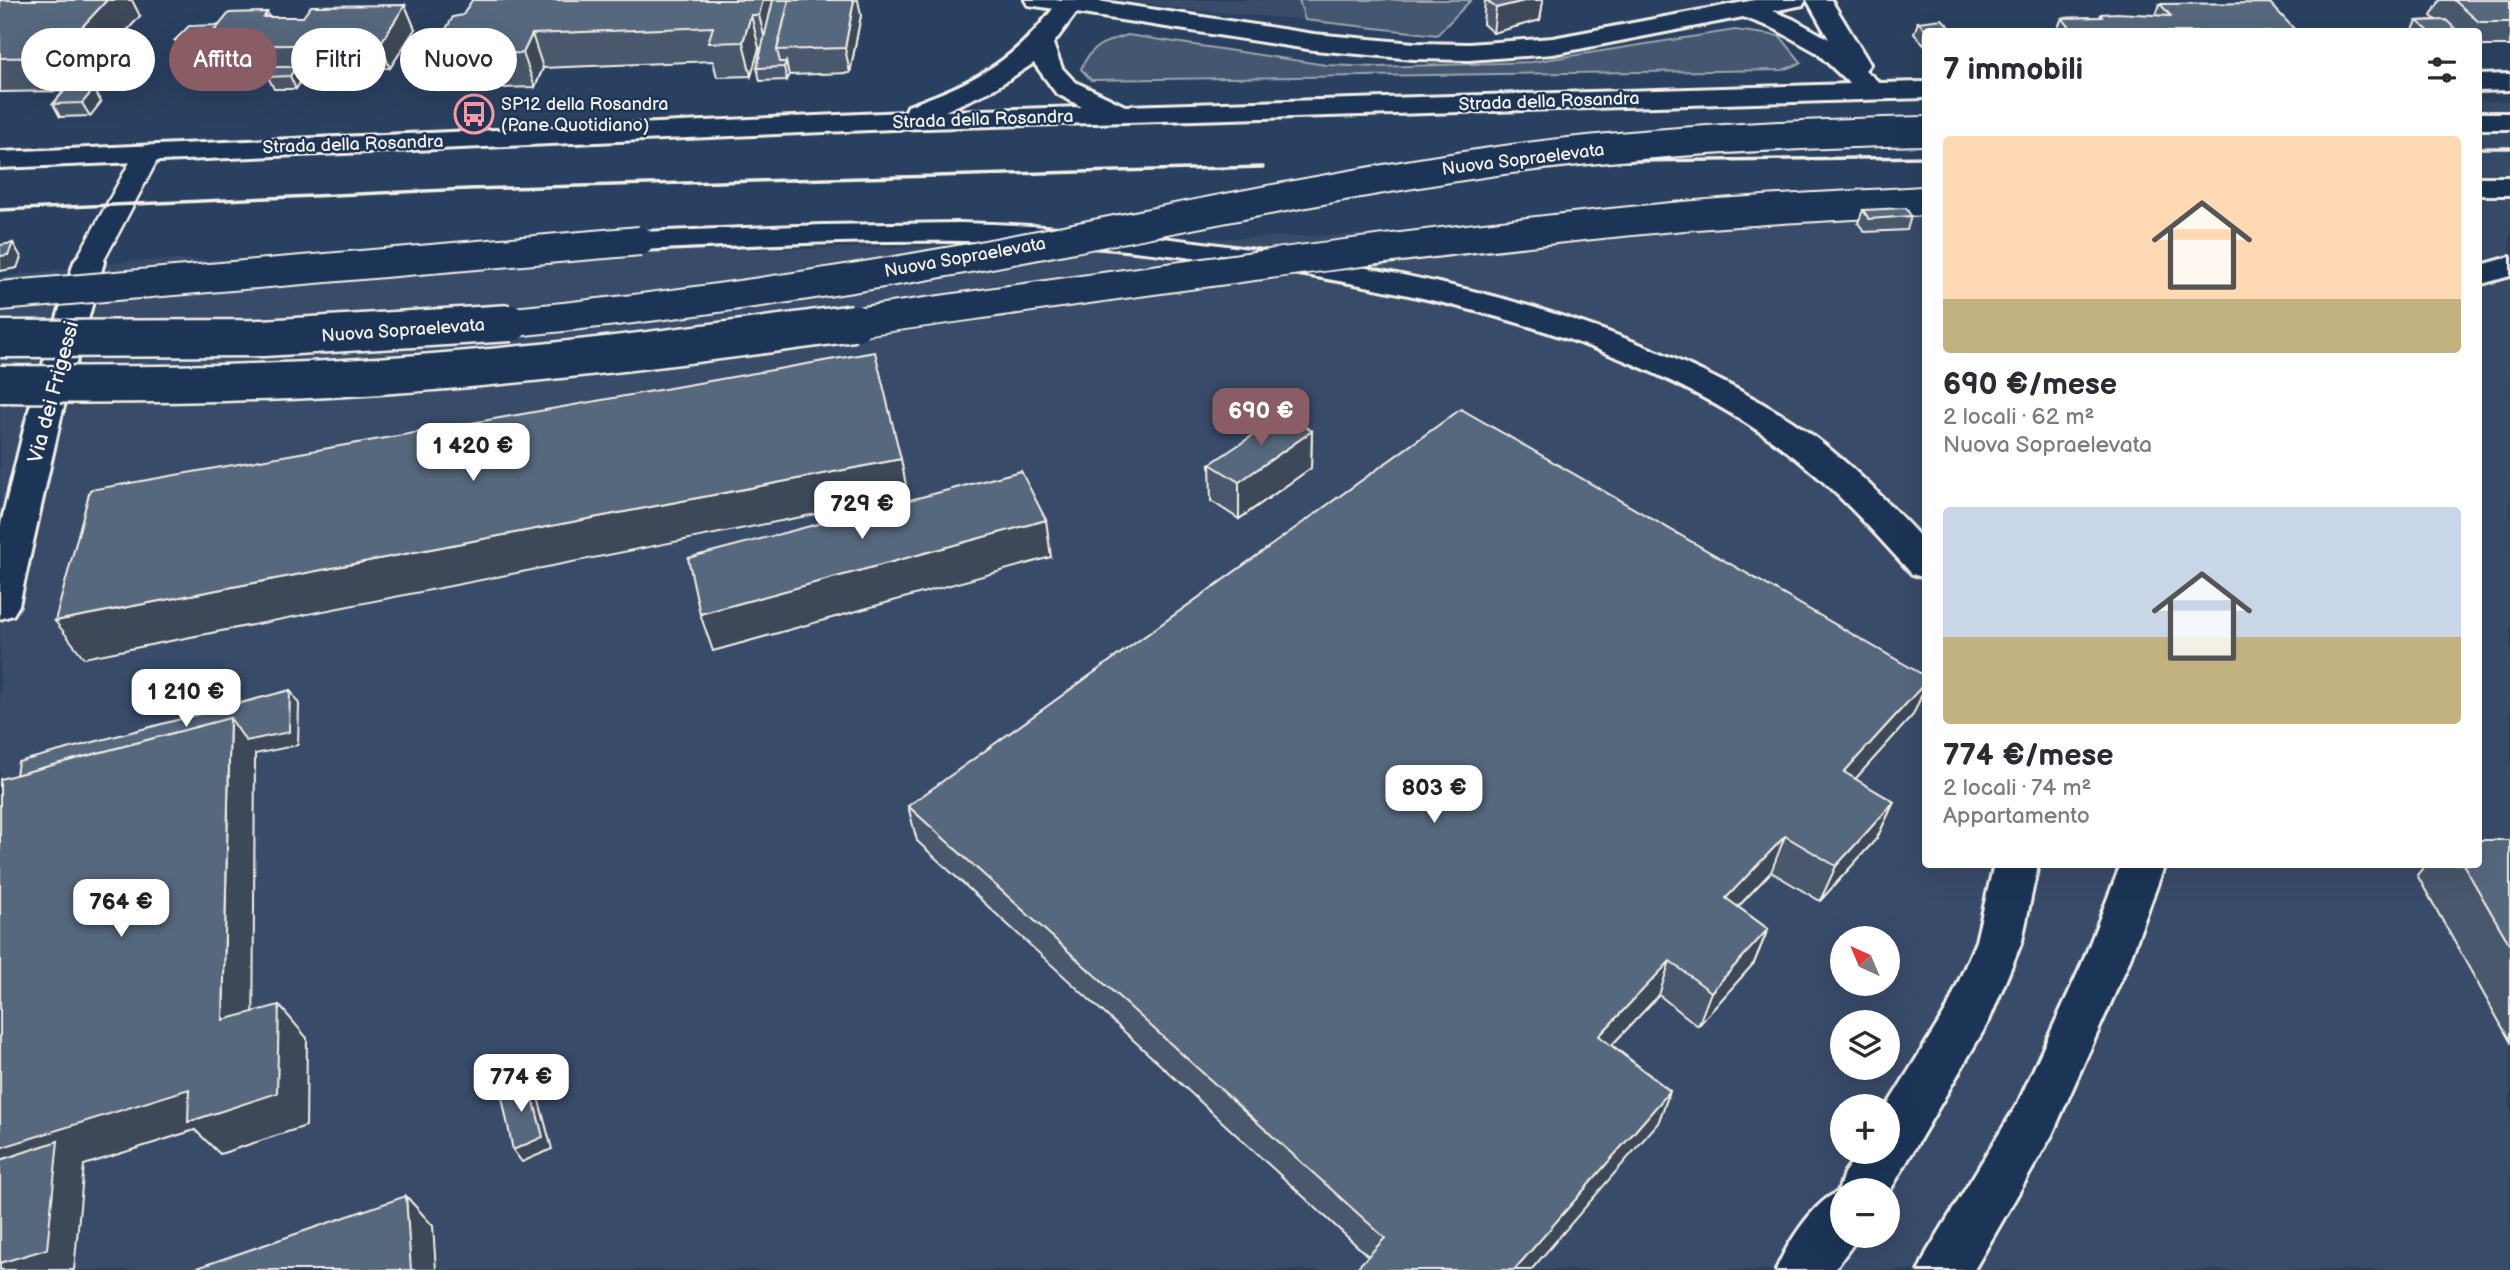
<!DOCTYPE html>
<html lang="it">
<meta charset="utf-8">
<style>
body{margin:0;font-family:"Balsamiq Sans",sans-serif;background:#f7f7f7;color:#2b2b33;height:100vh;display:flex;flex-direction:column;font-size:26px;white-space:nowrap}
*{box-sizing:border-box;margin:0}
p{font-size:23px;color:#7c7c81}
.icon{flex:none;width:38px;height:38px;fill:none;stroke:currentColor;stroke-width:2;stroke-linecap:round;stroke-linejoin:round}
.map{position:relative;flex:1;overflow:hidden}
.panel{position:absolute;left:1922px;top:28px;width:560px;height:840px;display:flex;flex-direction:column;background:#fff;border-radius:7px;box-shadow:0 7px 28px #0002}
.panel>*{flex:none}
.top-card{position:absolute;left:21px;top:28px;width:665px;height:63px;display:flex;gap:14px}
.needle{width:46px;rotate:316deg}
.controls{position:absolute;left:1830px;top:926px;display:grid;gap:14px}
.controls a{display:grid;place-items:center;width:70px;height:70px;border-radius:50%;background:#fff;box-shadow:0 7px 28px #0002;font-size:35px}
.price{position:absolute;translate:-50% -60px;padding:0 16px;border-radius:14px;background:#fff;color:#222;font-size:23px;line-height:46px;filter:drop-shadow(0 2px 4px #0008)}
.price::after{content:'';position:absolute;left:50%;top:42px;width:21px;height:16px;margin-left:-10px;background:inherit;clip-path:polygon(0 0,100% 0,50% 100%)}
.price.on{background:#8a5d65;color:#fff}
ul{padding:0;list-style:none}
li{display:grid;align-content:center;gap:14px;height:371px;padding:0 21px}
li span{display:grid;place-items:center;height:217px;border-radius:7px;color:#555}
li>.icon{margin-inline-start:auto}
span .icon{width:126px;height:126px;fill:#fffc;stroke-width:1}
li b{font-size:30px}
h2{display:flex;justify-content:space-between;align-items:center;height:84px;padding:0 21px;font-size:30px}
.tag{padding:0 24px;border-radius:32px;background:#fff;box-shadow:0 7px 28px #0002;font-size:24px;line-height:63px}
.tag.on{background:#8a5d65;color:#fff}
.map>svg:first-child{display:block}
.built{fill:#374c69;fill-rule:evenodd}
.green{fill:#445771;stroke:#9ca4ac;stroke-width:2}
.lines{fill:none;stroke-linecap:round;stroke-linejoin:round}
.lane-casing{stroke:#f4f1e8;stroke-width:5}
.street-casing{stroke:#f4f1e8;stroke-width:6}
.secondary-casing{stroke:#f4f1e8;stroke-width:6}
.highway-casing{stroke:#f4f1e8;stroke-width:6}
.lane{fill:#1d3557;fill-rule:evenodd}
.street{fill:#1d3557;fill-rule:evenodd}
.secondary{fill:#1d3557;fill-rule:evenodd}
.highway{fill:#1d3557;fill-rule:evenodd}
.rail{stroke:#f4f1e8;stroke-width:3.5}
.highway-bridge-far1-casing{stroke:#f4f1e8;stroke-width:32;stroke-linecap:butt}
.highway-bridge-casing{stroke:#f4f1e8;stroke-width:41;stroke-linecap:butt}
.highway-bridge-far1{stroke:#1d3557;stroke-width:28}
.highway-bridge{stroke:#1d3557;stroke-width:36}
.wall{fill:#4a596c;stroke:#f4f1e8;stroke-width:2}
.shaded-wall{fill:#3c4858;stroke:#f4f1e8;stroke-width:2}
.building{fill:#56677d;stroke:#f4f1e8;stroke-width:2}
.labels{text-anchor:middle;stroke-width:5;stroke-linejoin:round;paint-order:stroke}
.far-street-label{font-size:18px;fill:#f4f1e8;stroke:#1d3557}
.far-poi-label{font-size:18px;fill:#f4f1e8;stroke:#1d3557;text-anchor:start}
.street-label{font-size:21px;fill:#f4f1e8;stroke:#1d3557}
</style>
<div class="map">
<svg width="2510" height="1270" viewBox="0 0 2510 1270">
<rect width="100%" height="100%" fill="#2a4060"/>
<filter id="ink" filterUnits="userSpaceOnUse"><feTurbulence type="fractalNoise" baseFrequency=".0143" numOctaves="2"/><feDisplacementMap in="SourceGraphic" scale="14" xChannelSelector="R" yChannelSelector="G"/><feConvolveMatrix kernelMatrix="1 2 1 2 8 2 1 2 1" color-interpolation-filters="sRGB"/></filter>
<g filter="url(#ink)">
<g class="built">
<path d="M 1128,0 L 1299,0 L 1305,20 L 1184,9 Z"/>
<path d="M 2478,101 L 2510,101 L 2510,1270 L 0,1270 L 0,277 L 130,261 L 943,246 L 1341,235 L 1925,213 L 1925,864 L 2478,864 ZM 1843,938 L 1888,938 L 1888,984 L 1843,984 ZM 1843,1022 L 1888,1022 L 1888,1068 L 1843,1068 ZM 1843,1106 L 1888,1106 L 1888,1152 L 1843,1152 ZM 1843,1190 L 1888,1190 L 1888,1236 L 1843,1236 Z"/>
</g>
<g class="green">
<path d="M 1299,0 L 1471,0 L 1437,35 L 1305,20 Z"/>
<path d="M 1735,30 L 1780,36 L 1802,63 L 1783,70 L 1091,80 L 1081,69 C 1091,45 1104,42 1128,35 L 1326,65 L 1378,67 L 1532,62 Z"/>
</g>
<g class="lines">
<defs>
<path id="lane" d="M 148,145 L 157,148 L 161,153 L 103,262 L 99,268 L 89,270 L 79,268 L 75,262 L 135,153 L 139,148 Z"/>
<g id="street">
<path d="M 1025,0 L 1079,0 L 1081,4 L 1078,9 L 1069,11 L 1028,5 Z"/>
<path d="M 89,253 L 100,256 L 104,262 L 61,417 L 19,605 L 13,615 L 0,619 L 0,528 L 27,417 L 74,262 L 78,256 Z"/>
</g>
<g id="secondary">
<path d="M 1059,0 L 1091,0 L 1314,34 L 1414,43 L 1469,44 L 1553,38 L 1755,0 L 1806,0 L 1803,5 L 1773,11 L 1793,19 L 1829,39 L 1807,0 L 1831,0 L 1870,64 L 1865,70 L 1880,83 L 1925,82 L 1925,98 L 893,129 L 0,168 L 0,152 L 905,112 L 908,106 C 975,82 1018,60 1059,0 ZM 1076,13 L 1314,50 L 1414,59 L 1469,60 L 1553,54 L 1743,17 L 1775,29 L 1816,52 L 1850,84 L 1125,106 L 1075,82 L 1062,68 L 1053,44 ZM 1034,63 L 1056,93 L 1082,107 L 945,111 L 992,90 Z"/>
<path d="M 2510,74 L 2510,90 L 2478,91 L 2478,75 Z"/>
</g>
<g id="highway">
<rect x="2478" y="113" width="32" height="16"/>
<rect x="2478" y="177" width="32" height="18"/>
<path d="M 960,223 C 1060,225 1157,236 1256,250 C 1443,277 1630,319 1792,421 C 1842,454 1884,498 1925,542 L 1925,578 L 1912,574 C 1868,525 1824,476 1769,438 C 1646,353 1500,312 1355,284 C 1249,264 1138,248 1030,243 C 900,237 770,244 640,250 L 629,247 L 625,241 L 629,235 L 640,232 L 823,225 Z"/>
<path d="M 2510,257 L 2510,276 L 2478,285 L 2478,266 Z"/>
<path d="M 1994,864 L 2038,864 L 2022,941 L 1989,1021 L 1888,1194 L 1888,1190 L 1843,1190 L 1843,1236 L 1859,1236 L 1834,1270 L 1776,1270 C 1786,1246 1813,1202 1838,1192 L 1844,1173 L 1859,1152 L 1888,1152 L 1887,1106 L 1947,1009 L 1976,941 Z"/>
<path d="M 2121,864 L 2165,864 L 2128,964 L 2052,1135 L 1974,1270 L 1919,1270 L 1927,1252 L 2018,1103 L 2082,964 Z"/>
</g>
</defs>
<use href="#lane" class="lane-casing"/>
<use href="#street" class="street-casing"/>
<use href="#secondary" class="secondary-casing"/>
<use href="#highway" class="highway-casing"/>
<use href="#lane" class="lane"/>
<use href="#street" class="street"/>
<use href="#secondary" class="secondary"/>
<use href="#highway" class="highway"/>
<g class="rail">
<path d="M 2478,148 L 2510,148"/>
<path d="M 1564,162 L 1925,157"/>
<path d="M 0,210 L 469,189 L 1263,167"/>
</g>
<defs>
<g id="highway-bridge-far1">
<path d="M 0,296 L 640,241"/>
<path d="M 493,324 C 655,309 815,286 975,257 C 1152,224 1327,185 1504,160 C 1644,141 1784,134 1925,131"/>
<path d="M 841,324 C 1118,285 1395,243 1673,217 C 1757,209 1841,206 1925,201"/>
</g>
<g id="highway-bridge">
<path d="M 0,339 L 263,338 L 511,323"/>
<path d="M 0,384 C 109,385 219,385 328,379 C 504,370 679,347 854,323"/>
</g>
</defs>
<use href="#highway-bridge-far1" class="highway-bridge-far1-casing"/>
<use href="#highway-bridge" class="highway-bridge-casing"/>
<use href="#highway-bridge-far1" class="highway-bridge-far1"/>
<use href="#highway-bridge" class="highway-bridge"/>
</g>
<g class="wall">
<path d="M 0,0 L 140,16 L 75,89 L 101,102 L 90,116 L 60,117 L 53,104 L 64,91 L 0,92 Z"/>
<path d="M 1485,0 L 1543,0 L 1540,20 L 1493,33 L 1483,24 Z"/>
<path d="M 2440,0 L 2510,0 L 2510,46 L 2478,46 L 2478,32 L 2412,32 L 2417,21 L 2436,20 L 2431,16 Z"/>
<path d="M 2160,4 L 2297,32 L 2058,32 L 2057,30 L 2062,18 L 2100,17 L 2101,14 L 2156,15 Z"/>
<path d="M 267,12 L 269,17 L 303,17 L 415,29 L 390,68 L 297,69 L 302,79 L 296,89 L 274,89 L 268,77 L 273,70 L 214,70 L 206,53 L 182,53 L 175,40 L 219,25 Z"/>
<path d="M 463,15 L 861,15 L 850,73 L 789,75 L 787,80 L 760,81 L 757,68 L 761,48 L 759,48 L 751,76 L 717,77 L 713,61 L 543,68 L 535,87 L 438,90 L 425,56 L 443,34 Z"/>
<path d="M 1918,22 L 1955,32 L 1925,32 L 1925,45 L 1914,34 Z"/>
<path d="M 1863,210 L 1911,216 L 1907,230 L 1865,232 L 1858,223 Z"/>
<path d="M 1312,431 L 1311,468 L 1239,519 L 1211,501 L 1210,464 Z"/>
<path d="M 1925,676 L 1925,687 L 1913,715 L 1855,779 L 1894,802 L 1877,838 L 1820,901 L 1771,872 L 1738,907 L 1768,929 L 1754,963 L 1698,1026 L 1659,995 L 1612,1045 L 1670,1091 L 1658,1123 L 1368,1256 L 917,841 L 908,806 Z"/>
<path d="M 2510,840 L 2510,1041 L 2417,875 L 2426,864 L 2478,864 Z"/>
</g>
<g class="shaded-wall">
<path d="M 107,0 L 132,0 L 140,16 L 73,91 L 54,57 Z"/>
<path d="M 763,0 L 778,0 L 767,48 L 759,15 Z"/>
<path d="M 854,0 L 858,0 L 861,15 L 850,73 L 845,48 Z"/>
<path d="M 1528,0 L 1543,0 L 1540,20 L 1493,33 L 1496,8 Z"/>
<path d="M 405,5 L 415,29 L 390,68 L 380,44 Z"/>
<path d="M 751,15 L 759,48 L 751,76 L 743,42 Z"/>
<path d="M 532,34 L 543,68 L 535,87 L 523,53 Z"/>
<path d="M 786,62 L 789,75 L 787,80 L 784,67 Z"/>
<path d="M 296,67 L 302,79 L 296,89 L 290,76 Z"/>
<path d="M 94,89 L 101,102 L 90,116 L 82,103 Z"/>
<path d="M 13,243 L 21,257 L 17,268 L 0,271 L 0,256 Z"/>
<path d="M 1312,431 L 1311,468 L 1239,519 L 1239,482 Z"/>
<path d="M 901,459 L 908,496 L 84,658 L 55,621 Z"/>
<path d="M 1046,520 L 1051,557 L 713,651 L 700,614 Z"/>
<path d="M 1925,683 L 1925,687 L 1913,715 L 1829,808 L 1844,772 Z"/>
<path d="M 290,690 L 299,704 L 298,745 L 255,754 L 253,1054 L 223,1020 L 230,718 Z"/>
<path d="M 1894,802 L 1877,838 L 1820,901 L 1836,866 Z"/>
<path d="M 1785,836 L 1771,872 L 1713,933 L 1726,898 Z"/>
<path d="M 1768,929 L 1754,963 L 1698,1026 L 1711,992 Z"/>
<path d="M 1670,961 L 1659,995 L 1589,1069 L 1599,1036 Z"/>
<path d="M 279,1005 L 307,1038 L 306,1126 L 220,1154 L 195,1130 L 84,1165 L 74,1270 L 0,1270 L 0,1148 Z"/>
<path d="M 528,1078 L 536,1090 L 552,1149 L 522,1162 L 513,1150 Z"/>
<path d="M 1670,1091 L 1658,1123 L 1531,1270 L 1514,1270 Z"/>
<path d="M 406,1196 L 433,1226 L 436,1270 L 410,1270 Z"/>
</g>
<g class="building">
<path d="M 0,0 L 107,0 L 54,57 L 0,58 Z"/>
<path d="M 472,0 L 763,0 L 759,15 L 751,15 L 743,42 L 708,43 L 713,27 L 532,34 L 523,53 L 425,56 L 437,35 L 443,34 L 453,17 L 463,15 Z"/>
<path d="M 773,0 L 789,0 L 777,50 L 780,62 L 786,62 L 784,67 L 757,68 Z"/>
<path d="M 789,0 L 854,0 L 845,48 L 777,50 Z"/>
<path d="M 1486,0 L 1528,0 L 1496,8 Z"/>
<path d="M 2454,0 L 2510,0 L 2510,22 L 2479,22 Z"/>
<path d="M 2270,3 L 2297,32 L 2074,32 L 2062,18 L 2102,17 L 2101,14 L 2117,13 L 2171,16 L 2160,4 Z"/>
<path d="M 405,5 L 380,44 L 202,46 L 229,13 L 267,12 L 264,17 L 303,17 L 311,6 Z"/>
<path d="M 1942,19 L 1955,32 L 1928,32 L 1918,22 Z"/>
<path d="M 2446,20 L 2459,32 L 2430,32 L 2417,21 Z"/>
<path d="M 219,25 L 206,40 L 175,40 L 189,26 Z"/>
<path d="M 275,67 L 296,67 L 290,76 L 268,77 Z"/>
<path d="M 66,89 L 94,89 L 82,103 L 53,104 Z"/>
<path d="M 1906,208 L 1911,216 L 1869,219 L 1863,210 Z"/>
<path d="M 13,243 L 8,255 L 0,256 L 0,245 Z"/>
<path d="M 875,352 L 901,459 L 55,621 L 90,490 Z"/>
<path d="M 1461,409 L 1925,676 L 1925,683 L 1844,772 L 1894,802 L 1836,866 L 1785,836 L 1726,898 L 1768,929 L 1711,992 L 1670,961 L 1599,1036 L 1670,1091 L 1514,1270 L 1355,1270 L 1385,1238 L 908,806 Z"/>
<path d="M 1285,414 L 1312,431 L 1239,482 L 1210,464 Z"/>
<path d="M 1021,471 L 1046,520 L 700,614 L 688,558 Z"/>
<path d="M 290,690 L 289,732 L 246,741 L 230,718 L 16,775 L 18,762 Z"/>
<path d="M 230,718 L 223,1020 L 279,1005 L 277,1093 L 188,1122 L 189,1089 L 0,1148 L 0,779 Z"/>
<path d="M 2478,840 L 2510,840 L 2510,945 L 2463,864 L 2478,864 Z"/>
<path d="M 528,1078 L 543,1137 L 513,1150 L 500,1088 Z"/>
<path d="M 58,1141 L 47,1249 L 0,1263 L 0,1160 Z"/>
<path d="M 406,1196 L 411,1270 L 191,1270 Z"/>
</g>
</g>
<defs>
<symbol id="bus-ring" viewBox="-11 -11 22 22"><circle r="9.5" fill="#1d3557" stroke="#ff9aa2" stroke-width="1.5"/><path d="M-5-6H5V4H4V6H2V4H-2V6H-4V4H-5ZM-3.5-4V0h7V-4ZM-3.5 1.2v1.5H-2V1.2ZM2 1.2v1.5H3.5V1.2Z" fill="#ff9aa2"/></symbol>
</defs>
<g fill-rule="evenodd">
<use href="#bus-ring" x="452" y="92" width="44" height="44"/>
</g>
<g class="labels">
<g class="far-street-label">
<text transform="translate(1549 101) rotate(-2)" y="6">Strada della Rosandra</text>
<text transform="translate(983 119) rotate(-2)" y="6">Strada della Rosandra</text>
<text transform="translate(353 144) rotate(-2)" y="6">Strada della Rosandra</text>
<text transform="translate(1523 159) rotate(-7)" y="6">Nuova Sopraelevata</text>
<text transform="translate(965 257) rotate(-10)" y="6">Nuova Sopraelevata</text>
<text transform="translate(403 330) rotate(-4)" y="6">Nuova Sopraelevata</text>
</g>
<g class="far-poi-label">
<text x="501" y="110">SP12 della Rosandra<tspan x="501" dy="21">(Pane Quotidiano)</tspan></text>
</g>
<g class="street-label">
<text transform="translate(53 392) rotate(-75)" y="7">Via dei Frigessi</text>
</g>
</g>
</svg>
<div class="controls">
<a><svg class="needle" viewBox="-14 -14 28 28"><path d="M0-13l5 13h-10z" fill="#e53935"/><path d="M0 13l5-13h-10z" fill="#7c7c81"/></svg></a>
<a><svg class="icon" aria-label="layers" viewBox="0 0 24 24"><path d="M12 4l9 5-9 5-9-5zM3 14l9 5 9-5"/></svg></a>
<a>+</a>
<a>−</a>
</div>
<b class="price on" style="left:1261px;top:448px">690 €</b>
<b class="price" style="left:473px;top:483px">1 420 €</b>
<b class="price" style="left:862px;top:541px">729 €</b>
<b class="price" style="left:186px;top:729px">1 210 €</b>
<b class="price" style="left:1434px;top:825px">803 €</b>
<b class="price" style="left:121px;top:939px">764 €</b>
<b class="price" style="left:521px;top:1114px">774 €</b>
<div class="top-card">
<a class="tag">Compra</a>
<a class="tag on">Affitta</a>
<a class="tag">Filtri</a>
<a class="tag">Nuovo</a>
</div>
<section class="panel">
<h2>7 immobili<svg class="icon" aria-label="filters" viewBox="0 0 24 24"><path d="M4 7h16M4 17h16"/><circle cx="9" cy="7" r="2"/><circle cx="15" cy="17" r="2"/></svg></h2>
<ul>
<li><span style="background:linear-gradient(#ffd9b3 75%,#c2b280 0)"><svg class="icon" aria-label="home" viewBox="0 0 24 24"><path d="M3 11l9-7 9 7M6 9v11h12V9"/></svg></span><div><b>690 €/mese</b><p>2 locali · 62 m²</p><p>Nuova Sopraelevata</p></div></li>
<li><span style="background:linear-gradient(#c9d6e8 60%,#c2b280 0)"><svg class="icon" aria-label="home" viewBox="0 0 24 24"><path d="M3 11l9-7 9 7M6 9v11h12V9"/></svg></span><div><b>774 €/mese</b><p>2 locali · 74 m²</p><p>Appartamento</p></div></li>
</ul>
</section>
</div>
